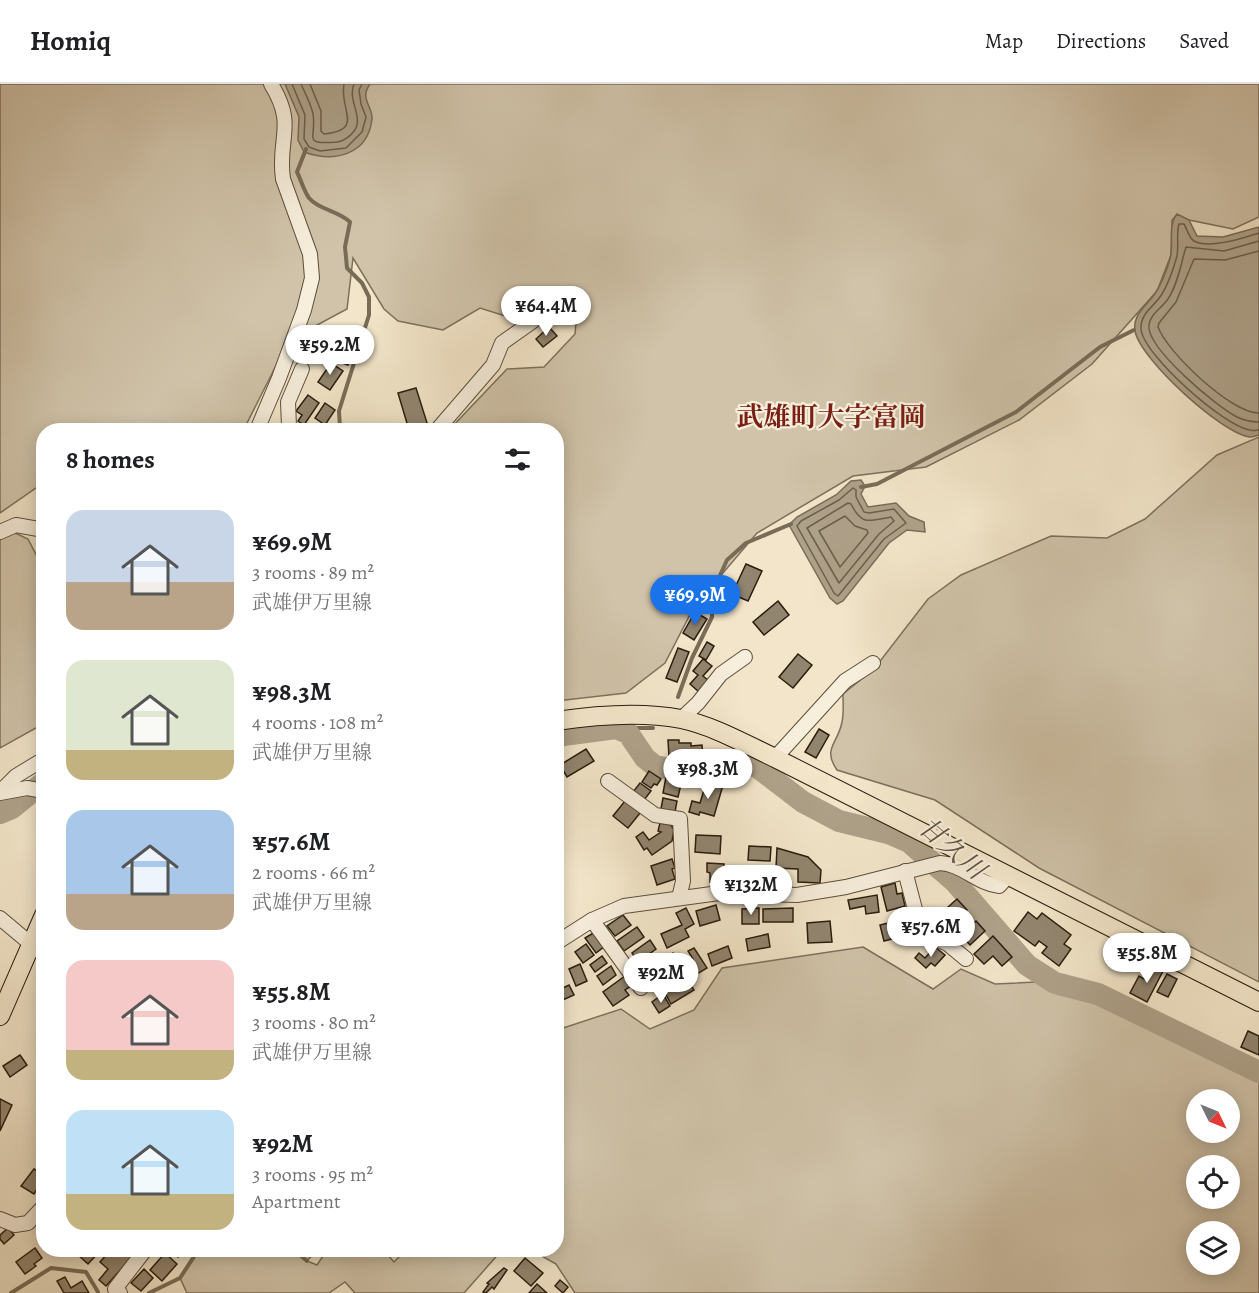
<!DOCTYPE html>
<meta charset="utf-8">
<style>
body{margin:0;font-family:Alegreya,"Noto Serif JP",serif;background:#f2f2f2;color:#202124;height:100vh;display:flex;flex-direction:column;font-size:22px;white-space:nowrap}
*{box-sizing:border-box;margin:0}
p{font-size:20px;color:#757577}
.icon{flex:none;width:33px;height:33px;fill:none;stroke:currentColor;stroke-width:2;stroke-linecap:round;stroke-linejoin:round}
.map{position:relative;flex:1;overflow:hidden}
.sheet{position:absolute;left:36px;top:339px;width:528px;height:834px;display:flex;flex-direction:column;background:#fff;border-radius:24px;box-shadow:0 3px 15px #0003}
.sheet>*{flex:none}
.needle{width:39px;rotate:133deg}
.fabs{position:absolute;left:1186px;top:1005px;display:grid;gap:12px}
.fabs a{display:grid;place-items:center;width:54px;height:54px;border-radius:50%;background:#fff;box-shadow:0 3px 15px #0003;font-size:30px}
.price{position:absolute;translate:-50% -51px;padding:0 14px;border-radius:21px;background:#fff;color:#222;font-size:20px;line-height:39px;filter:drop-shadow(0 2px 3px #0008)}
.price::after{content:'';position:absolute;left:50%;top:36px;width:18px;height:14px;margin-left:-9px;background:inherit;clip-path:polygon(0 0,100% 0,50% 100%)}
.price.selected{background:#1a73e8;color:#fff}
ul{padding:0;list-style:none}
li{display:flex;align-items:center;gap:18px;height:150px;padding:0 30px}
li span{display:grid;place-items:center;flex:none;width:168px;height:120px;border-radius:18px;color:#555}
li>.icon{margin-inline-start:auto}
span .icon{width:72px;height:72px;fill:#fffc;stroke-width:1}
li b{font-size:26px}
h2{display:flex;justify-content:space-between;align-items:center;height:72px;padding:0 30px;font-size:26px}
header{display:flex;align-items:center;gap:36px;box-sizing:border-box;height:84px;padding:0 30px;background:#fff;border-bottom:2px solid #e0e0e0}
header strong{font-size:28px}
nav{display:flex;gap:33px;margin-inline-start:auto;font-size:21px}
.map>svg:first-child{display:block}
.green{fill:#d0c3a9;stroke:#7d705b;stroke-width:1.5;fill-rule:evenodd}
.water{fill:#aea189;stroke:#796c57;stroke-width:1.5}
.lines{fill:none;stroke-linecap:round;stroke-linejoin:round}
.shore{stroke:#6c5f4b;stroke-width:1.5}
.stream{stroke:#796c57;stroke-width:4}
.river{stroke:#aea189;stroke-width:22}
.building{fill:#92856f;stroke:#2a1d0d;stroke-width:1.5}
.minor-casing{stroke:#5c4f3c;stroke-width:16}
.major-casing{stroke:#2a1d0d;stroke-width:20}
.minor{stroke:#f7eedc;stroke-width:14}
.major{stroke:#f2e5c9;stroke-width:18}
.labels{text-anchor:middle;stroke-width:4.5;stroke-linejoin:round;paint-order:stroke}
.water-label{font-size:26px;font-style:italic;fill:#5f523f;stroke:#f7eedc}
.quarter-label{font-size:27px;font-weight:bold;fill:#7a1f14;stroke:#f7eedc}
</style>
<header>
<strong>Homiq</strong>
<nav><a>Map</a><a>Directions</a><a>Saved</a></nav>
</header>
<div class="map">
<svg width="1259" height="1209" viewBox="0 0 1259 1209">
<rect width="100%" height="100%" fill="#f2e5c9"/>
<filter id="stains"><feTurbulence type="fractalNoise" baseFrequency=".00333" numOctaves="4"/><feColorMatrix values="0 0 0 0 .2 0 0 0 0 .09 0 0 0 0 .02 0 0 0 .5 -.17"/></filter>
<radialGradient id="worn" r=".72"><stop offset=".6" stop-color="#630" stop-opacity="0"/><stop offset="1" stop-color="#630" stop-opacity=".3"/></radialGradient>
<g class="green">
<path d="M 0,0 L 1259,0 L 1259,133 L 1233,145 L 1189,136 L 1177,131 L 1172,136 L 1171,171 L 1157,207 L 1092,280 L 1019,336 L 926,383 L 853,392 L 757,449 L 694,523 L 665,579 L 626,609 L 557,617 L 556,346 L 449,346 L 507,285 L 544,283 L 575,250 L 578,214 L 554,204 L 515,235 L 480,224 L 443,246 L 398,237 L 384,225 L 353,174 L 347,225 L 289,256 L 245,343 L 224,346 L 44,346 L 43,399 L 0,429 Z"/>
<path d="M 1259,353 L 1259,898 L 1039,784 L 935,716 L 837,686 C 822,664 838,660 842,638 C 844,629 843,619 843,610 L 874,585 L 928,515 L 961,491 L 1051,452 L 1107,454 L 1145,435 L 1217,371 Z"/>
<path d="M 13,448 L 28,455 L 43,484 L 43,640 L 0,664 L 0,454 Z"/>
<path d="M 863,863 L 933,905 L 961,885 L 995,900 L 1077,896 L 1259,980 L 1259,1209 L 575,1209 L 556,1180 L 531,1166 L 556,1166 L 557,946 L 621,925 L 650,945 L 694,926 L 722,884 ZM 1197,1016 L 1230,1016 L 1230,1048 L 1197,1048 ZM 1197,1082 L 1230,1082 L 1230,1114 L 1197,1114 ZM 1197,1148 L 1230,1148 L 1230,1180 L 1197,1180 Z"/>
<path d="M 203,1166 L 317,1166 L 307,1177 L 317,1181 L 327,1166 L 395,1166 L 393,1168 L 385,1168 L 394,1178 L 406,1166 L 502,1166 L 464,1209 L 355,1209 L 345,1198 L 329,1209 L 187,1209 L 180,1194 L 197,1168 Z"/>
</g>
<g class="water">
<path d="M 285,0 L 370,0 C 359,15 373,22 372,35 C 368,71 334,79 304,68 L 298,56 L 299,33 Z"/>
<path d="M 1177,130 L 1189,136 L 1197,152 L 1223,153 L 1259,143 L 1259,351 C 1256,352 1253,353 1250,353 C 1222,350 1140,275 1135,247 C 1132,230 1148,221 1156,208 C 1162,199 1169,181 1171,170 C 1173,157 1168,141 1177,130 Z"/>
<path d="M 861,396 L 865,402 L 861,410 L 868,423 L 896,419 L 909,432 L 924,438 L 925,448 L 907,446 L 889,459 L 843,517 L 837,520 L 830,514 L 789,441 L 797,433 L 836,411 L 851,397 Z"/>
</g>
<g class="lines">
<g class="shore">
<path d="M 292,0 L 305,31 L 304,55 L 309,63 L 320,67 L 346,64 L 362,48 L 366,33 L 361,20 L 359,6 L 362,0"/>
<path d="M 301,0 C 305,9 311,20 313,30 C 317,54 301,61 337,58 C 345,57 355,49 357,41 C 360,28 348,15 354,0"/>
<path d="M 310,0 L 321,27 L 321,47 L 324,50 C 365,46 339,26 344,0"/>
<path d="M 1259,149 C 1244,154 1208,165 1194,157 C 1189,154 1187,145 1184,140 L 1179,140 C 1176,150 1179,161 1177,172 C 1174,183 1168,200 1162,210 C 1155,222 1140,229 1141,245 C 1143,271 1225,343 1250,346 C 1253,347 1256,346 1259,346"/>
<path d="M 1259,157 L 1224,167 L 1186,163 C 1181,179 1178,200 1168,215 C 1162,224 1150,230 1149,241 C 1146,264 1217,323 1237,333 C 1245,337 1251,338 1259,338"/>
<path d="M 1259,167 L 1225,176 L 1194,175 L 1176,218 L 1159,239 L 1158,243 C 1167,268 1232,330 1259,329"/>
<path d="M 853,404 L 856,406 L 856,413 L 864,428 L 869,429 L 894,425 L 906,439 L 884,455 L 838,512 L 834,509 L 797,442 L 801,437 L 839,416 Z"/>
<path d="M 848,419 L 851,420 C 862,442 869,437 891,433 L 894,437 L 879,450 L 839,499 L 807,444 Z"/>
<path d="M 845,432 L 855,442 L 867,446 L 868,449 L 840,483 L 819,447 Z"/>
</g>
<g class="stream">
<path d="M 306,65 L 297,88 C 301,96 304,107 309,114 C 319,126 337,126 350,138 L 345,163 L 347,184 L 362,199 L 369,213 L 369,231 L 339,327 L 340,344 L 343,346"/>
<path d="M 861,403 L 877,400 L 1016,328 L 1100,263 L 1134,246"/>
<path d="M 678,613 L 692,574 L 712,533 L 712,509 L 727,476 L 746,459 L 791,440"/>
<path d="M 616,644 L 653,644"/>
<path d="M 294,1166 L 307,1177"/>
<path d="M 11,1209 L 51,1184 L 86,1188 L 98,1208"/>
<path d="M 149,1209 L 180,1194 L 197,1168 L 203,1166"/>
</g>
<g class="river">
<path d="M 556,652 L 616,644 L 628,649 L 645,674 L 655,682 L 697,690 L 740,681 L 756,682 L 803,718 L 839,737 L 888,749 L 909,758 L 955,798 L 1027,881 L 1055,899 L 1098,910 L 1259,988"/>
<path d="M 0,729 L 12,724 L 44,698"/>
</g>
</g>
<g class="building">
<path d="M 549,243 L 557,252 L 543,263 L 536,255 Z"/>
<path d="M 338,258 L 354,263 L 348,281 L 332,275 Z"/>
<path d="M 331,279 L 343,287 L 330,306 L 318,298 Z"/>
<path d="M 416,304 L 428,342 L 420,346 L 409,346 L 398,309 Z"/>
<path d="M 308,311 L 319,319 L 304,341 L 298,337 L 302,331 L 296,327 Z"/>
<path d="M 325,319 L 335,326 L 325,341 L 315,334 Z"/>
<path d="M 746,480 L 762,487 L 748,517 L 732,510 Z"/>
<path d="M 778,517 L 789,531 L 764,551 L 753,538 Z"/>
<path d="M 695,528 L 707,535 L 694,556 L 683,549 Z"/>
<path d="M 707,558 L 714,562 L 706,576 L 699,572 Z"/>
<path d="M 678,564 L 689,568 L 677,598 L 666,594 Z"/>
<path d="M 798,570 L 812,581 L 793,604 L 779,593 Z"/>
<path d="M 703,575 L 712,582 L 703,592 L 709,597 L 699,608 L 690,600 L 698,591 L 693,587 Z"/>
<path d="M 819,645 L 829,651 L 816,674 L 805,668 Z"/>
<path d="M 668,656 L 679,656 L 679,659 L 691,659 L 691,662 L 702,661 L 703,678 L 692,679 L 691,676 L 680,676 L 680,673 L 669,673 Z"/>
<path d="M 586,665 L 594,677 L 567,693 L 560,681 Z"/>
<path d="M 649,687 L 661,695 L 657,701 L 654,700 L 651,704 L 642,698 Z"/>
<path d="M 666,693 L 682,696 L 678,713 L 663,709 Z"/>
<path d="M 707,696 L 723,701 L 714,732 L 700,728 L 699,731 L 689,728 L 692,717 L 700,719 Z"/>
<path d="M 640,699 L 651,707 L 644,716 L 633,708 Z"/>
<path d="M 663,714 L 677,717 L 675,728 L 661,725 Z"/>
<path d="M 625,717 L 640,729 L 628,744 L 613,732 Z"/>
<path d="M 660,739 L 671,741 L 674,746 L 672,757 L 652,771 L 647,764 L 644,766 L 636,753 L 643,748 L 649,756 L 661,748 L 658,747 Z"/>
<path d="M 696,751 L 721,752 L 720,770 L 695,768 Z"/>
<path d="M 749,762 L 771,763 L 770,777 L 748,776 Z"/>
<path d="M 777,764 L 808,773 L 821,786 L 820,799 L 798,798 L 798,785 L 776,784 Z"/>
<path d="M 672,775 L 675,784 L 672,785 L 675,795 L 657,801 L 651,782 Z"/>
<path d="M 707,779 L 724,780 L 723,799 L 710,798 L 710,789 L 707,788 Z"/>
<path d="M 746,787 L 764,789 L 763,800 L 745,799 Z"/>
<path d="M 895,799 L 897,810 L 902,809 L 905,822 L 887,827 L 881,803 Z"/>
<path d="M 877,811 L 879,828 L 866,830 L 865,822 L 850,825 L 848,816 Z"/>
<path d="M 957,815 L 967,826 L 948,843 L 938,832 Z"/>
<path d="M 716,821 L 720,836 L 700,842 L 696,827 Z"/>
<path d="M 686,824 L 694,840 L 685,845 L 689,853 L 667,864 L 661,850 L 682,841 L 676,829 Z"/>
<path d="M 759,824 L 759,840 L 742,840 L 742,825 Z"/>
<path d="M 793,824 L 793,838 L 763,838 L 763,825 Z"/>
<path d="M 1028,828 L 1037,835 L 1042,829 L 1071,851 L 1064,860 L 1071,865 L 1059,882 L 1042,869 L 1047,863 L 1039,857 L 1035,862 L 1014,847 Z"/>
<path d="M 623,831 L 631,841 L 615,852 L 607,842 Z"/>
<path d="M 912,833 L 915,849 L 884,857 L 880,841 Z"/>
<path d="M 830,837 L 832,858 L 808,859 L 807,839 Z"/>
<path d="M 976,837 L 985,847 L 970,861 L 961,851 Z"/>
<path d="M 637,843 L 644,853 L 624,867 L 617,857 Z"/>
<path d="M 595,848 L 605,862 L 596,869 L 585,854 Z"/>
<path d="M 768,850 L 770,863 L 748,867 L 746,855 Z"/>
<path d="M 993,852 L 1012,873 L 1002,882 L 993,872 L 984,880 L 974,870 Z"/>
<path d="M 650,856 L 656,865 L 638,878 L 632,869 Z"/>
<path d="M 586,860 L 594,871 L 583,879 L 575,868 Z"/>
<path d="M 728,862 L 732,874 L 712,882 L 708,870 Z"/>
<path d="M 935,863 L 945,871 L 935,882 L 931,879 L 926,884 L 915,874 L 919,869 L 925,874 Z"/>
<path d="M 694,864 L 707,884 L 692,893 L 684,880 L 693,875 L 688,867 Z"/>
<path d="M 673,869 L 681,880 L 668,889 L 660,878 Z"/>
<path d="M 602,872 L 607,879 L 595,888 L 590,881 Z"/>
<path d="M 655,877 L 662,887 L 647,897 L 640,888 Z"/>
<path d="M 580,880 L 587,897 L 576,902 L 569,885 Z"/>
<path d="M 1151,881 L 1163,887 L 1147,918 L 1130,909 L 1139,892 L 1144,895 Z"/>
<path d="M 611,882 L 616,891 L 603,901 L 597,892 Z"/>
<path d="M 1167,890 L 1177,895 L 1168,913 L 1157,908 Z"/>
<path d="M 625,892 L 631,902 L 625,906 L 629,911 L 613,922 L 603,908 Z"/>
<path d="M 686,894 L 694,906 L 671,920 L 664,907 Z"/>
<path d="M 569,901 L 574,911 L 556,919 L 556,902 L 559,906 Z"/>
<path d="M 663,910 L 670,922 L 659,929 L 652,918 Z"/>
<path d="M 1248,947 L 1259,952 L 1259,971 L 1241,963 Z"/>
<path d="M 20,971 L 27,981 L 10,993 L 3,982 Z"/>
<path d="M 0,1015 L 12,1021 L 0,1047 Z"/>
<path d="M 44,1067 L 44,1080 L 37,1074 Z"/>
<path d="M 34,1085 L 44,1090 L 44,1094 L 34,1110 L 21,1102 Z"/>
<path d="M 8,1144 L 14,1151 L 4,1160 L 0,1155 L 0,1151 Z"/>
<path d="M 35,1164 L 42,1174 L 34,1180 L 36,1182 L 25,1190 L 16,1178 Z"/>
<path d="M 80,1166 L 101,1166 L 88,1180 L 76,1169 Z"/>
<path d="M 116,1166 L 124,1166 L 132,1173 L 106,1202 L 99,1196 L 108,1185 L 100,1178 L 109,1168 L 111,1171 Z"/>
<path d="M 169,1166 L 185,1166 L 178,1173 Z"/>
<path d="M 165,1169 L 177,1180 L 162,1197 L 150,1186 Z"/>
<path d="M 525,1174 L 543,1189 L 531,1202 L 514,1187 Z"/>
<path d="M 504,1184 L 507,1186 L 494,1205 L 492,1203 L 486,1209 L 483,1208 L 489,1200 L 487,1199 Z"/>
<path d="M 144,1185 L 153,1194 L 141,1207 L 131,1199 Z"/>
<path d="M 65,1193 L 71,1204 L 82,1197 L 89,1209 L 64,1209 L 57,1197 Z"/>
<path d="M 560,1196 L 568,1203 L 563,1209 L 555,1202 Z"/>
<path d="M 537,1200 L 547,1209 L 529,1209 Z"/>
</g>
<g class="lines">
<defs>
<g id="minor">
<path d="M 257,346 L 279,294 L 304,226 L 312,194 L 310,170 L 283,95 C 277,54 297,42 271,0"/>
<path d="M 286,346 L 289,342 L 288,318 L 302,285"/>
<path d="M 437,346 L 493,281 L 502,259 L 557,220"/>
<path d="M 0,448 L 16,441 L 44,446"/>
<path d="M 681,635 L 698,619 L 721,590 L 745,573"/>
<path d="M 775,674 L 845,597 L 873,579"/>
<path d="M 608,697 L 655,731 L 680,735 L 683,797 L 679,814"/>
<path d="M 0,708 L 16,692 L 44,675"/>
<path d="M 0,709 L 27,704 L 44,707"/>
<path d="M 905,787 L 921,848 L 948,860 L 966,875"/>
<path d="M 0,834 L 44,871"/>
<path d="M 592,836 L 641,904"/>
<path d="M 556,859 L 592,836 L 624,822 L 719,809 L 797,811 L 846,803 L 940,779 C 962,780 978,800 999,802 L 1009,791"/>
<path d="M 0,1135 L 15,1141 L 28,1139 L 44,1122"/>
<path d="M 120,1209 L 115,1205 L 145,1166"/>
</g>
<g id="major">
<path d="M 556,637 C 596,631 641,627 681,635 C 714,642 745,660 775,674 L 1259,918"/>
<path d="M 0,932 L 44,831"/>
</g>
</defs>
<use href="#minor" class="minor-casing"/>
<use href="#major" class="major-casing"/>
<use href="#minor" class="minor"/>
<use href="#major" class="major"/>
</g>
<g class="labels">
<g class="water-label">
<text transform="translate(952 764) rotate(41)" y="9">甘久川</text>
</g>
<g class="quarter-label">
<text x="831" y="342">武雄町大字富岡</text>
</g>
</g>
<rect width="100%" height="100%" filter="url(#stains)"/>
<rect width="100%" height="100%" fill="url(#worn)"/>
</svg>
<div class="fabs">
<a><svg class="needle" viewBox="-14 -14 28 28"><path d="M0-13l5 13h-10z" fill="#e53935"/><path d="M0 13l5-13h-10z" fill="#757577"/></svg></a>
<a><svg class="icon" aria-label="locate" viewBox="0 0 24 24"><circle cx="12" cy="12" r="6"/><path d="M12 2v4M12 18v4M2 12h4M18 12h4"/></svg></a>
<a><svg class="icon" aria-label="layers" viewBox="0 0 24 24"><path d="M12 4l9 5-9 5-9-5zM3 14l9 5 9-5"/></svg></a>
</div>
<b class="price" style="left:546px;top:253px">¥64.4M</b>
<b class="price" style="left:330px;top:292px">¥59.2M</b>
<b class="price selected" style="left:695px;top:542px">¥69.9M</b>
<b class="price" style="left:708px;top:716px">¥98.3M</b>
<b class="price" style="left:751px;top:832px">¥132M</b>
<b class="price" style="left:931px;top:874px">¥57.6M</b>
<b class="price" style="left:1147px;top:900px">¥55.8M</b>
<b class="price" style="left:661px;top:920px">¥92M</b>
<section class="sheet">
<h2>8 homes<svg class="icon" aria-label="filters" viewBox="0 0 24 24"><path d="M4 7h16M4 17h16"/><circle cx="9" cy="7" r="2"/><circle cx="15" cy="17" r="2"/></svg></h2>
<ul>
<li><span style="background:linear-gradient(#c9d6e8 60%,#b9a48a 0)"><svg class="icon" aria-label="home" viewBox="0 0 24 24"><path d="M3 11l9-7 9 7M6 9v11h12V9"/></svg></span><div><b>¥69.9M</b><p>3 rooms · 89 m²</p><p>武雄伊万里線</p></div></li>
<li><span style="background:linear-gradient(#dfe7d0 75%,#c2b280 0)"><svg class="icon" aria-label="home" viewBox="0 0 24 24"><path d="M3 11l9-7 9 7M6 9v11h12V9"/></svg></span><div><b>¥98.3M</b><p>4 rooms · 108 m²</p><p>武雄伊万里線</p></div></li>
<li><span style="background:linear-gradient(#a9c7e8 70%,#b9a48a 0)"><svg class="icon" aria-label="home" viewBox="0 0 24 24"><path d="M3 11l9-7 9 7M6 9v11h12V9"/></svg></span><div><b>¥57.6M</b><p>2 rooms · 66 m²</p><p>武雄伊万里線</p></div></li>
<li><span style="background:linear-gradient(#f6c9c9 75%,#c2b280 0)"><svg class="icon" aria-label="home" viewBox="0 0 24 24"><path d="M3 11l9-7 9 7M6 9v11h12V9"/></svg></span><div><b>¥55.8M</b><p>3 rooms · 80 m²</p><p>武雄伊万里線</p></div></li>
<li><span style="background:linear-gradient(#bfe0f5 70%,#c2b280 0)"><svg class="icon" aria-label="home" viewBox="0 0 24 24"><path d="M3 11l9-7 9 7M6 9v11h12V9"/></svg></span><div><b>¥92M</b><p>3 rooms · 95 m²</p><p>Apartment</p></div></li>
</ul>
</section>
</div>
